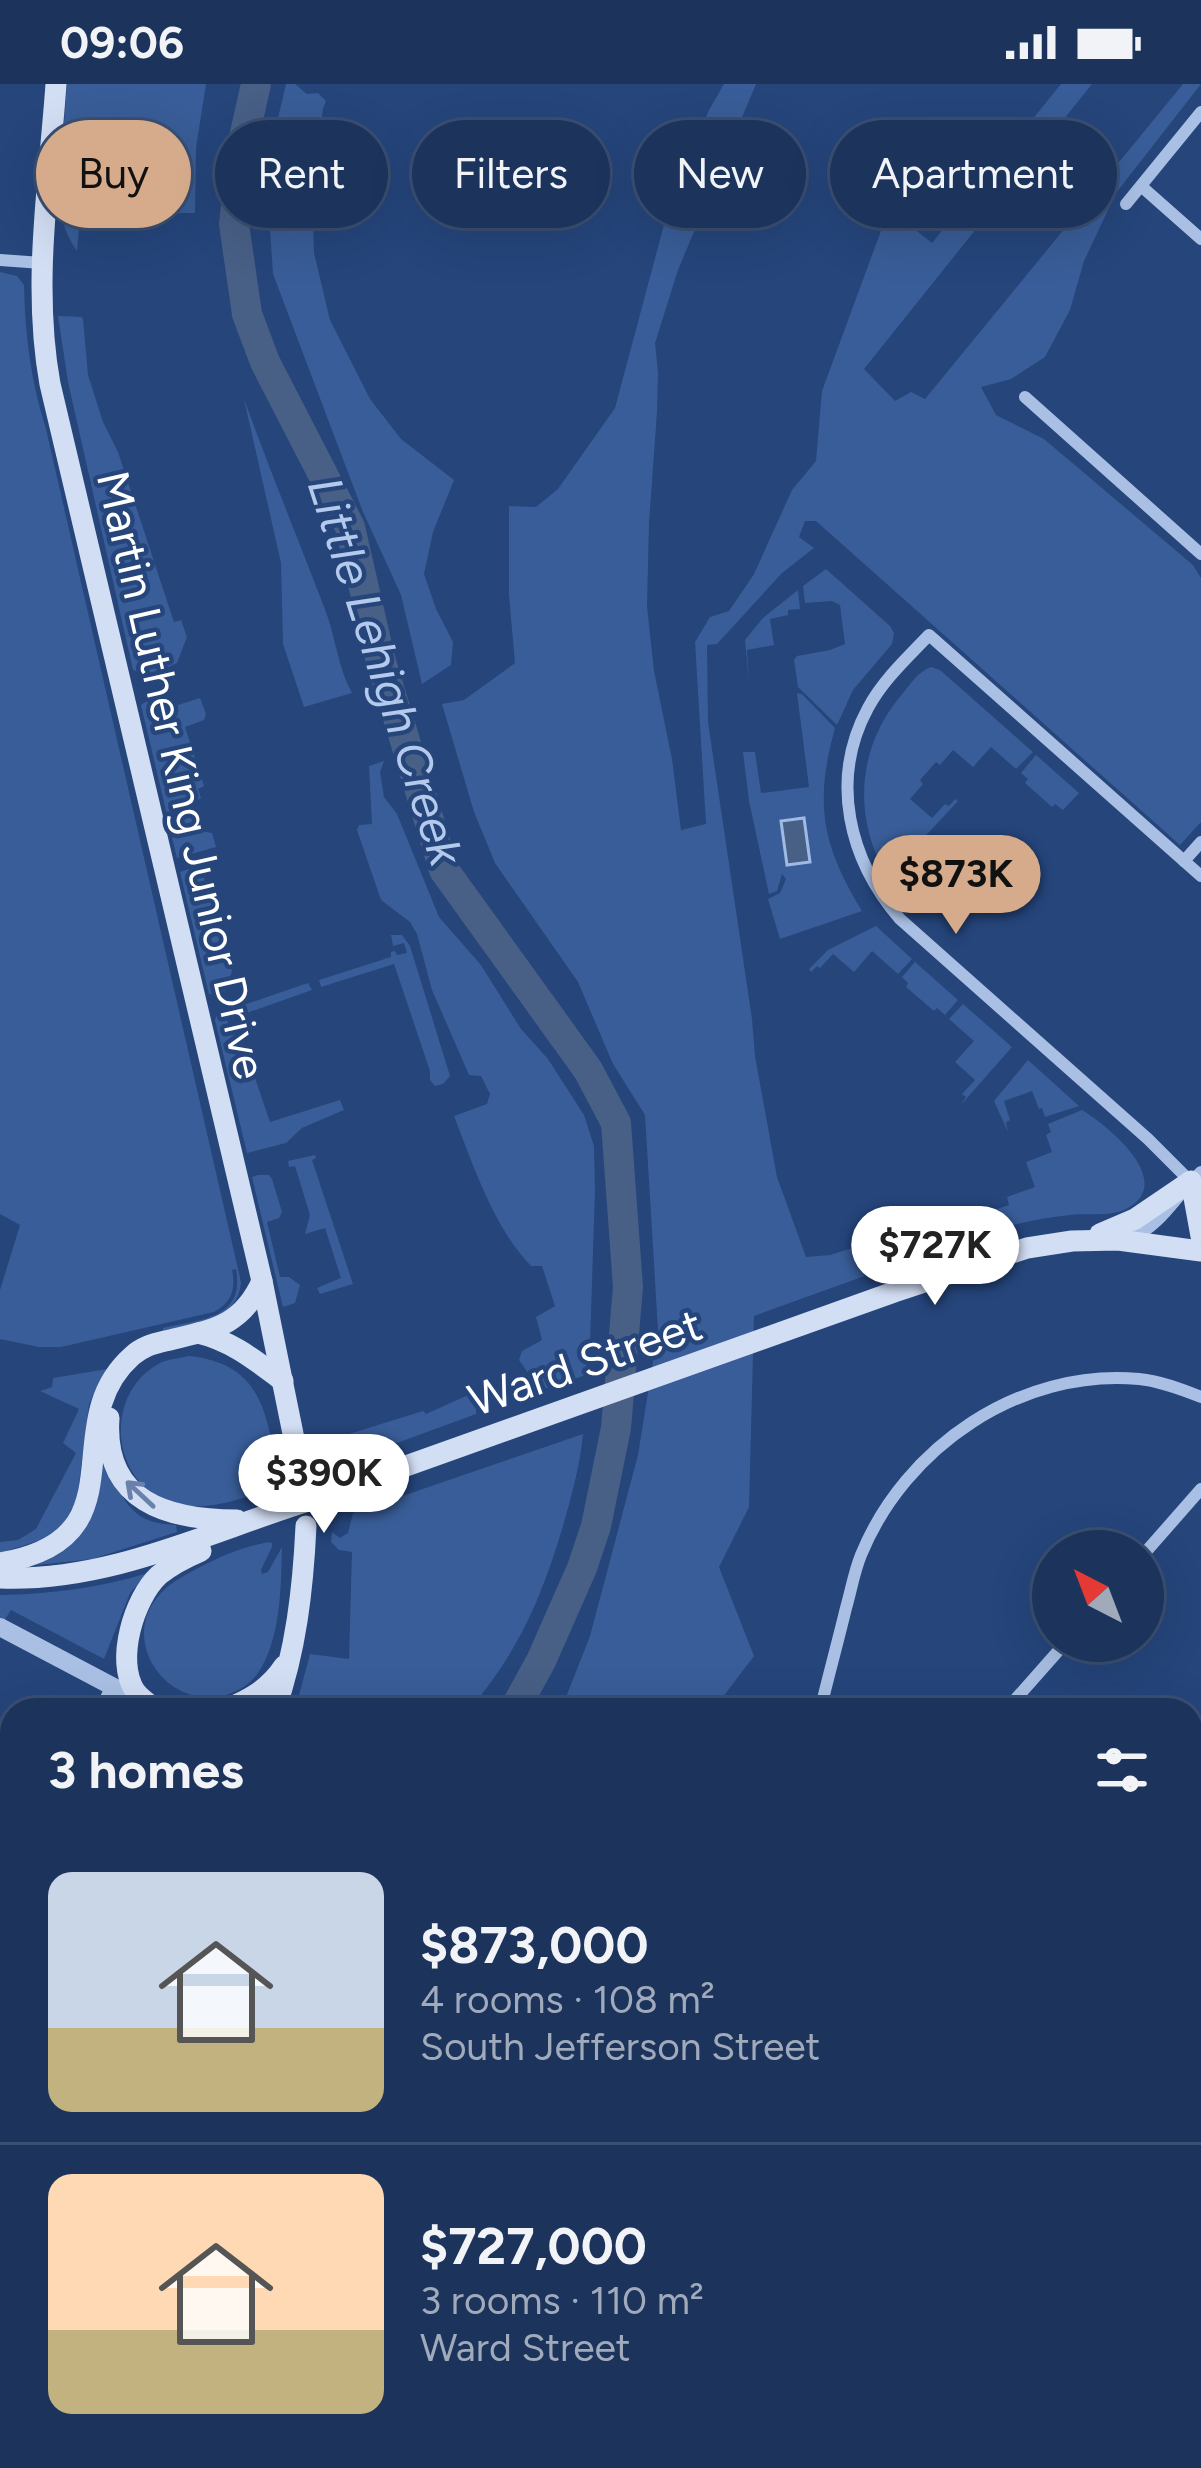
<!DOCTYPE html>
<meta charset="utf-8">
<style>
body{margin:0;font-family:Figtree,sans-serif;background:#253c62;color:#f1f3f6;height:100vh;display:flex;flex-direction:column;font-size:45px;white-space:nowrap}
*{box-sizing:border-box;margin:0}
p{font-size:39px;color:#a0aabb}
.icon{flex:none;width:66px;height:66px;fill:none;stroke:currentColor;stroke-width:2;stroke-linecap:round;stroke-linejoin:round}
.map{position:relative;flex:1;overflow:hidden}
.details{position:absolute;left:0px;top:1614px;width:1203px;height:771px;display:flex;flex-direction:column;background:#1c345c;border-radius:36px 36px 0 0;box-shadow:0 12px 48px #0002,0 0 0 3px #3a4f72}
.details>*{flex:none}
.guide{position:absolute;left:36px;top:36px;width:1131px;height:108px;display:flex;gap:24px}
.needle{width:78px;rotate:318deg}
.controls{position:absolute;left:1032px;top:1446px;display:grid;gap:24px}
.controls a{display:grid;place-items:center;width:132px;height:132px;border-radius:50%;background:#1c345c;box-shadow:0 12px 48px #0002,0 0 0 3px #3a4f72;font-size:60px}
.price{position:absolute;translate:-50% -102px;padding:0 27px;border-radius:42px;background:#fff;color:#222;font-size:39px;line-height:78px;filter:drop-shadow(0 3px 6px #0008)}
.price::after{content:'';position:absolute;left:50%;top:72px;width:36px;height:27px;margin-left:-18px;background:inherit;clip-path:polygon(0 0,100% 0,50% 100%)}
.price.active{background:#d6ab8b;color:#111}
ul{padding:0;list-style:none}
li{display:flex;align-items:center;gap:36px;height:300px;padding:0 48px}
li+li{border-top:3px solid #3a4f72}
li span{display:grid;place-items:center;flex:none;width:336px;height:240px;border-radius:24px;color:#555}
li>.icon{margin-inline-start:auto}
span .icon{width:144px;height:144px;fill:#fffc;stroke-width:1}
li b{font-size:51px}
h2{display:flex;justify-content:space-between;align-items:center;height:144px;padding:0 48px;font-size:51px}
.tag{padding:0 42px;border-radius:54px;background:#1c345c;box-shadow:0 12px 48px #0002,0 0 0 3px #3a4f72;font-size:42px;line-height:108px}
.tag.active{background:#d6ab8b;color:#111}
.status{display:flex;justify-content:space-between;align-items:center;height:84px;padding:0 60px;background:#1c345c;direction:ltr}
.status svg{height:33px;fill:currentColor}
.map>svg:first-child{display:block}
.green{fill:#395d98}
.water{fill:#485f86;stroke:#9ebae5;stroke-width:3}
.lines{fill:none;stroke-linecap:round;stroke-linejoin:round}
.river{stroke:#485f86;stroke-width:30}
.minor{stroke:#a9c0e4;stroke-width:12}
.tertiary{stroke:#a9c0e4;stroke-width:18}
.secondary{stroke:#d2def4;stroke-width:21}
.oneway{stroke:#6a82ab}
.labels{text-anchor:middle;stroke-width:9;stroke-linejoin:round;paint-order:stroke}
.street-label{font-size:45px;fill:#fff;stroke:#25457b}
.water-label{font-size:48px;font-style:italic;fill:#b4caec;stroke:#25457b}
</style>
<div class="status"><b>09:06</b><svg viewBox="0 0 49 12"><path d="M0 12V9h3v3zM5 12V6h3v6zM10 12V3h3v9zM15 12V0h3v12zM26 1h20v11H26zM47 4h2v5h-2z"/></svg></div>
<div class="map">
<svg width="1201" height="2384" viewBox="0 0 1201 2384">
<rect width="100%" height="100%" fill="#25457b"/>
<g class="green">
<path d="M 67,0 L 206,0 L 196,64 L 195,129 L 160,129 L 155,123 L 81,121 L 77,167 C 66,150 61,140 63,119 L 58,118 Z"/>
<path d="M 286,0 L 295,0 L 307,10 L 318,9 L 326,17 L 323,25 L 312,103 L 314,169 L 330,236 L 370,315 L 401,355 L 454,396 L 433,448 L 424,490 L 436,525 L 453,558 L 451,581 L 422,600 L 401,511 L 363,428 L 273,190 L 269,130 L 274,51 Z"/>
<path d="M 724,0 L 756,0 L 678,186 L 655,259 L 658,289 L 657,328 L 649,439 L 647,522 L 654,587 L 672,675 L 681,746 L 706,740 L 695,558 L 710,533 L 729,527 L 754,490 L 792,406 L 816,377 L 822,307 L 889,125 L 932,159 L 1061,0 L 1092,0 L 864,285 L 895,317 L 911,308 L 925,315 L 1183,0 L 1201,0 L 1116,109 L 1084,177 L 1070,226 L 1045,273 L 1011,295 L 981,303 L 996,331 L 1044,355 L 1193,481 L 1201,494 L 1201,738 L 1180,761 L 816,437 L 805,437 L 799,453 L 814,464 L 782,489 L 717,560 L 707,561 L 708,638 L 752,935 L 755,972 L 777,1093 L 806,1173 L 830,1171 L 862,1161 L 906,1159 L 974,1133 L 981,1150 L 754,1232 L 749,1423 L 719,1483 L 754,1572 L 713,1626 L 561,1626 L 590,1552 L 638,1371 L 658,1246 L 645,1031 L 613,980 L 578,898 L 495,779 L 474,728 L 442,620 L 464,616 L 515,579 L 509,511 L 509,422 L 536,423 L 558,405 L 615,324 L 669,122 L 709,26 Z"/>
<path d="M 0,188 L 17,192 L 24,201 C 25,251 31,298 46,345 L 241,1198 C 238,1238 194,1239 163,1247 L 163,1244 C 200,1235 245,1236 236,1185 L 232,1186 C 236,1205 232,1218 214,1228 L 61,1263 L 39,1263 L 0,1255 L 0,1206 L 20,1141 L 0,1130 Z"/>
<path d="M 58,232 L 81,233 L 83,235 L 88,291 L 103,338 L 118,368 L 174,538 L 181,536 L 187,553 L 177,579 C 162,586 149,594 133,586 L 68,298 Z"/>
<path d="M 244,315 C 270,387 299,457 326,528 C 336,555 338,584 352,609 L 304,623 L 283,560 L 281,479 Z"/>
<path d="M 826,485 L 890,542 L 894,549 L 892,560 L 853,606 L 837,641 L 798,603 L 794,576 L 797,572 L 830,566 L 845,560 L 840,521 L 832,517 L 805,519 L 803,502 Z"/>
<path d="M 798,506 L 800,525 L 788,526 L 788,531 L 770,535 L 774,561 L 747,566 L 749,599 L 745,556 L 763,534 Z"/>
<path d="M 931,583 L 940,586 L 1033,668 L 1016,685 L 991,663 L 973,683 L 953,666 L 940,681 L 936,678 L 920,696 L 923,700 L 910,715 L 932,734 L 945,720 L 949,722 L 955,715 L 958,717 L 905,774 L 901,773 L 885,789 C 852,729 858,661 903,609 C 912,598 918,588 931,583 Z"/>
<path d="M 797,609 L 802,610 L 835,644 C 814,720 822,761 862,827 L 780,855 L 768,815 L 780,809 L 786,795 L 782,790 L 777,807 L 769,810 L 749,717 L 743,668 L 755,668 L 761,709 L 809,703 Z"/>
<path d="M 153,613 L 159,627 L 200,614 L 206,630 L 204,636 L 185,643 L 204,702 L 198,705 L 201,714 L 188,724 L 167,731 L 141,621 Z"/>
<path d="M 1036,671 L 1079,709 L 1063,726 L 1055,720 L 1052,723 L 1025,699 L 1028,695 L 1021,689 Z"/>
<path d="M 384,677 L 380,688 L 384,713 L 397,730 L 439,833 L 481,881 L 521,945 L 548,975 L 584,1031 L 594,1062 L 595,1106 L 589,1290 L 540,1306 L 519,1276 L 522,1267 L 542,1256 L 536,1233 L 555,1222 L 542,1182 L 531,1182 C 494,1144 473,1081 454,1032 L 487,1020 L 490,1010 L 481,992 L 469,991 L 432,906 L 417,850 L 410,838 L 381,816 L 357,746 L 359,741 L 372,740 L 369,682 Z"/>
<path d="M 189,730 L 194,731 L 197,746 L 212,749 L 216,763 L 177,774 L 168,737 Z"/>
<path d="M 189,785 L 200,789 L 204,794 L 232,887 L 225,907 L 216,911 L 209,910 L 180,788 Z"/>
<path d="M 876,842 L 912,875 L 898,890 L 872,867 L 854,888 L 833,870 L 820,884 L 817,882 L 811,888 L 809,885 L 828,866 Z"/>
<path d="M 391,851 L 402,851 L 410,862 L 450,992 L 443,1000 L 435,1002 L 430,996 L 430,987 L 394,880 L 321,903 L 319,896 L 391,873 L 391,868 L 395,867 L 397,871 L 407,869 L 404,859 L 393,862 Z"/>
<path d="M 915,878 L 958,916 L 945,931 L 937,924 L 934,927 L 906,903 L 908,899 L 902,893 Z"/>
<path d="M 308,899 L 312,906 L 227,936 L 229,940 L 236,938 L 270,1038 L 340,1016 L 344,1026 L 302,1044 L 286,1059 L 247,1069 L 215,936 L 217,930 Z"/>
<path d="M 963,920 L 1012,963 L 960,1022 L 966,1013 L 962,1010 L 975,996 L 955,978 L 974,957 L 949,935 Z"/>
<path d="M 1028,976 L 1079,1022 L 1045,1033 L 1042,1024 L 1039,1025 L 1032,1007 L 1004,1017 L 1010,1036 L 1006,1038 L 1008,1048 L 994,1017 Z"/>
<path d="M 1082,1026 C 1107,1041 1178,1098 1126,1125 C 1111,1133 1087,1129 1070,1131 C 1041,1134 1014,1140 987,1148 L 979,1131 L 1009,1121 L 1007,1113 L 1035,1103 L 1026,1078 L 1052,1068 L 1046,1051 L 1051,1048 L 1048,1040 Z"/>
<path d="M 315,1071 L 316,1074 L 312,1076 L 353,1200 L 320,1210 L 317,1204 L 341,1194 L 325,1144 L 305,1150 L 310,1131 L 295,1082 L 289,1083 L 288,1077 Z"/>
<path d="M 258,1091 L 269,1091 L 272,1095 L 282,1128 L 279,1134 L 267,1138 L 280,1193 L 289,1193 L 300,1201 L 295,1219 L 283,1223 L 252,1093 Z"/>
<path d="M 189,1272 C 266,1280 267,1335 279,1398 L 255,1386 L 261,1408 C 232,1418 200,1428 170,1418 C 108,1397 104,1306 162,1278 C 170,1275 181,1274 189,1272 Z"/>
<path d="M 107,1285 L 89,1320 L 77,1416 L 57,1451 L 0,1469 L 0,1458 L 18,1456 L 36,1445 L 76,1369 L 63,1359 L 79,1325 L 40,1307 L 52,1303 L 53,1294 Z"/>
<path d="M 466,1312 L 476,1315 L 476,1330 L 348,1377 L 322,1378 L 319,1383 L 314,1350 L 323,1358 L 423,1327 L 426,1330 Z"/>
<path d="M 583,1350 C 580,1382 572,1410 563,1442 C 541,1515 519,1567 469,1626 L 295,1626 L 310,1570 L 349,1575 L 352,1468 L 339,1466 L 331,1458 L 332,1448 L 340,1454 L 348,1449 L 353,1429 Z"/>
<path d="M 99,1377 C 127,1410 123,1439 176,1441 L 177,1448 L 92,1475 L 28,1482 L 57,1470 L 73,1456 Z"/>
<path d="M 269,1458 L 272,1459 L 272,1463 L 261,1486 L 262,1490 L 268,1488 L 282,1463 C 281,1503 281,1555 258,1589 C 251,1599 240,1606 229,1610 C 168,1630 116,1556 161,1509 C 171,1498 187,1490 200,1483 C 221,1472 245,1462 269,1458 Z"/>
<path d="M 148,1489 L 130,1509 L 104,1575 L 11,1526 L 4,1537 L 0,1534 L 0,1511 C 52,1510 98,1504 148,1489 Z"/>
<path d="M 12,1818 L 12,2063 L 0,2084 L 0,1840 Z"/>
<path d="M 1201,2026 L 1201,2384 L 477,2384 L 486,2373 L 1191,2373 L 1191,2027 Z"/>
<path d="M 12,2121 L 12,2220 L 0,2238 L 0,2142 Z"/>
<path d="M 12,2299 L 12,2373 L 65,2373 L 58,2384 L 0,2384 L 0,2314 Z"/>
</g>
<path class="water" d="M 804,734 L 810,778 L 787,781 L 781,737 Z"/>
<g class="lines">
<g class="river">
<path d="M 256,0 L 243,58 L 234,140 L 247,230 L 265,278 L 350,443 L 380,574 L 444,786 L 588,986 L 616,1039 L 628,1203 L 616,1344 L 596,1442 L 582,1484 L 541,1577 L 514,1626"/>
<path d="M 0,2277 L 12,2263"/>
<path d="M 1191,2333 L 1201,2330"/>
<path d="M 987,2384 L 1042,2373"/>
</g>
<g class="minor">
<path d="M 1141,102 L 1201,155"/>
<path d="M 1126,120 L 1201,28"/>
<path d="M 0,176 L 42,179"/>
<path d="M 1025,313 L 1201,470"/>
<path d="M 1184,777 L 1201,758"/>
<path d="M 1191,1098 L 1148,1055 L 900,835 C 849,776 829,696 868,624 C 883,596 907,574 929,551 L 1201,792"/>
<path d="M 1129,1156 C 1163,1140 1175,1112 1201,1088"/>
<path d="M 1143,1471 L 1201,1405"/>
<path d="M 100,1626 L 112,1602"/>
<path d="M 824,1626 L 821,1623 C 829,1590 838,1557 846,1524 C 851,1507 854,1488 861,1471 C 905,1363 1020,1284 1139,1295 C 1160,1297 1181,1305 1201,1313"/>
<path d="M 1006,1626 L 1067,1557"/>
<path d="M 1191,1760 L 1201,1749"/>
<path d="M 0,1814 L 12,1791"/>
<path d="M 1191,2016 L 1201,2016"/>
<path d="M 461,2384 L 471,2373"/>
</g>
<path class="tertiary" d="M 0,1543 L 144,1619"/>
<g class="secondary">
<path d="M 56,0 C 49,100 32,201 50,300 L 262,1197 L 302,1394"/>
<path d="M 1100,1150 L 1135,1135 L 1191,1097 L 1201,1152"/>
<path d="M 198,1249 C 232,1257 256,1277 283,1297"/>
<path d="M 109,1334 C 103,1418 168,1436 237,1436"/>
<path d="M 0,1479 C 145,1455 54,1341 132,1272 C 142,1263 152,1260 165,1257 C 210,1246 241,1244 262,1197"/>
<path d="M 0,1494 C 109,1498 206,1449 308,1417 L 894,1208 L 1027,1164 L 1072,1157 L 1118,1156 L 1201,1167"/>
<path d="M 157,1626 C 149,1620 141,1615 135,1607 C 115,1577 134,1514 159,1491 C 171,1481 187,1473 201,1467"/>
<path d="M 224,1626 C 249,1616 269,1605 284,1582"/>
<path d="M 275,1626 C 296,1567 303,1505 306,1442"/>
<path d="M 0,2116 L 12,2096"/>
</g>
</g>
<defs><path id="oneway-shaft" d="M-6 0H5M1.5-3L5.5 0L1.5 3" fill="none" stroke-width="1.6" stroke-linecap="round" stroke-linejoin="round" transform="scale(3)"/></defs>
<use class="oneway" href="#oneway-shaft" transform="translate(140 1410) rotate(-137)"/>
<g class="labels">
<g class="street-label">
<text transform="translate(182 691) rotate(77)" y="16">Martin Luther King Junior Drive</text>
<text transform="translate(585 1278) rotate(-19)" y="16">Ward Street</text>
</g>
<g class="water-label">
<text transform="translate(386 587) rotate(72)" y="17">Little Lehigh Creek</text>
</g>
</g>
</svg>
<div class="controls">
<a><svg class="needle" viewBox="-14 -14 28 28"><path d="M0-13l5 13h-10z" fill="#e53935"/><path d="M0 13l5-13h-10z" fill="#a0aabb"/></svg></a>
</div>
<b class="price active" style="left:956px;top:853px">$873K</b>
<b class="price" style="left:935px;top:1224px">$727K</b>
<b class="price" style="left:324px;top:1452px">$390K</b>
<div class="guide">
<a class="tag active">Buy</a>
<a class="tag">Rent</a>
<a class="tag">Filters</a>
<a class="tag">New</a>
<a class="tag">Apartment</a>
</div>
<section class="details">
<h2>3 homes<svg class="icon" aria-label="filters" viewBox="0 0 24 24"><path d="M4 7h16M4 17h16"/><circle cx="9" cy="7" r="2"/><circle cx="15" cy="17" r="2"/></svg></h2>
<ul>
<li><span style="background:linear-gradient(#c9d6e8 65%,#c2b280 0)"><svg class="icon" aria-label="home" viewBox="0 0 24 24"><path d="M3 11l9-7 9 7M6 9v11h12V9"/></svg></span><div><b>$873,000</b><p>4 rooms · 108 m²</p><p>South Jefferson Street</p></div></li>
<li><span style="background:linear-gradient(#ffd9b3 65%,#c2b280 0)"><svg class="icon" aria-label="home" viewBox="0 0 24 24"><path d="M3 11l9-7 9 7M6 9v11h12V9"/></svg></span><div><b>$727,000</b><p>3 rooms · 110 m²</p><p>Ward Street</p></div></li>
</ul>
</section>
</div>
